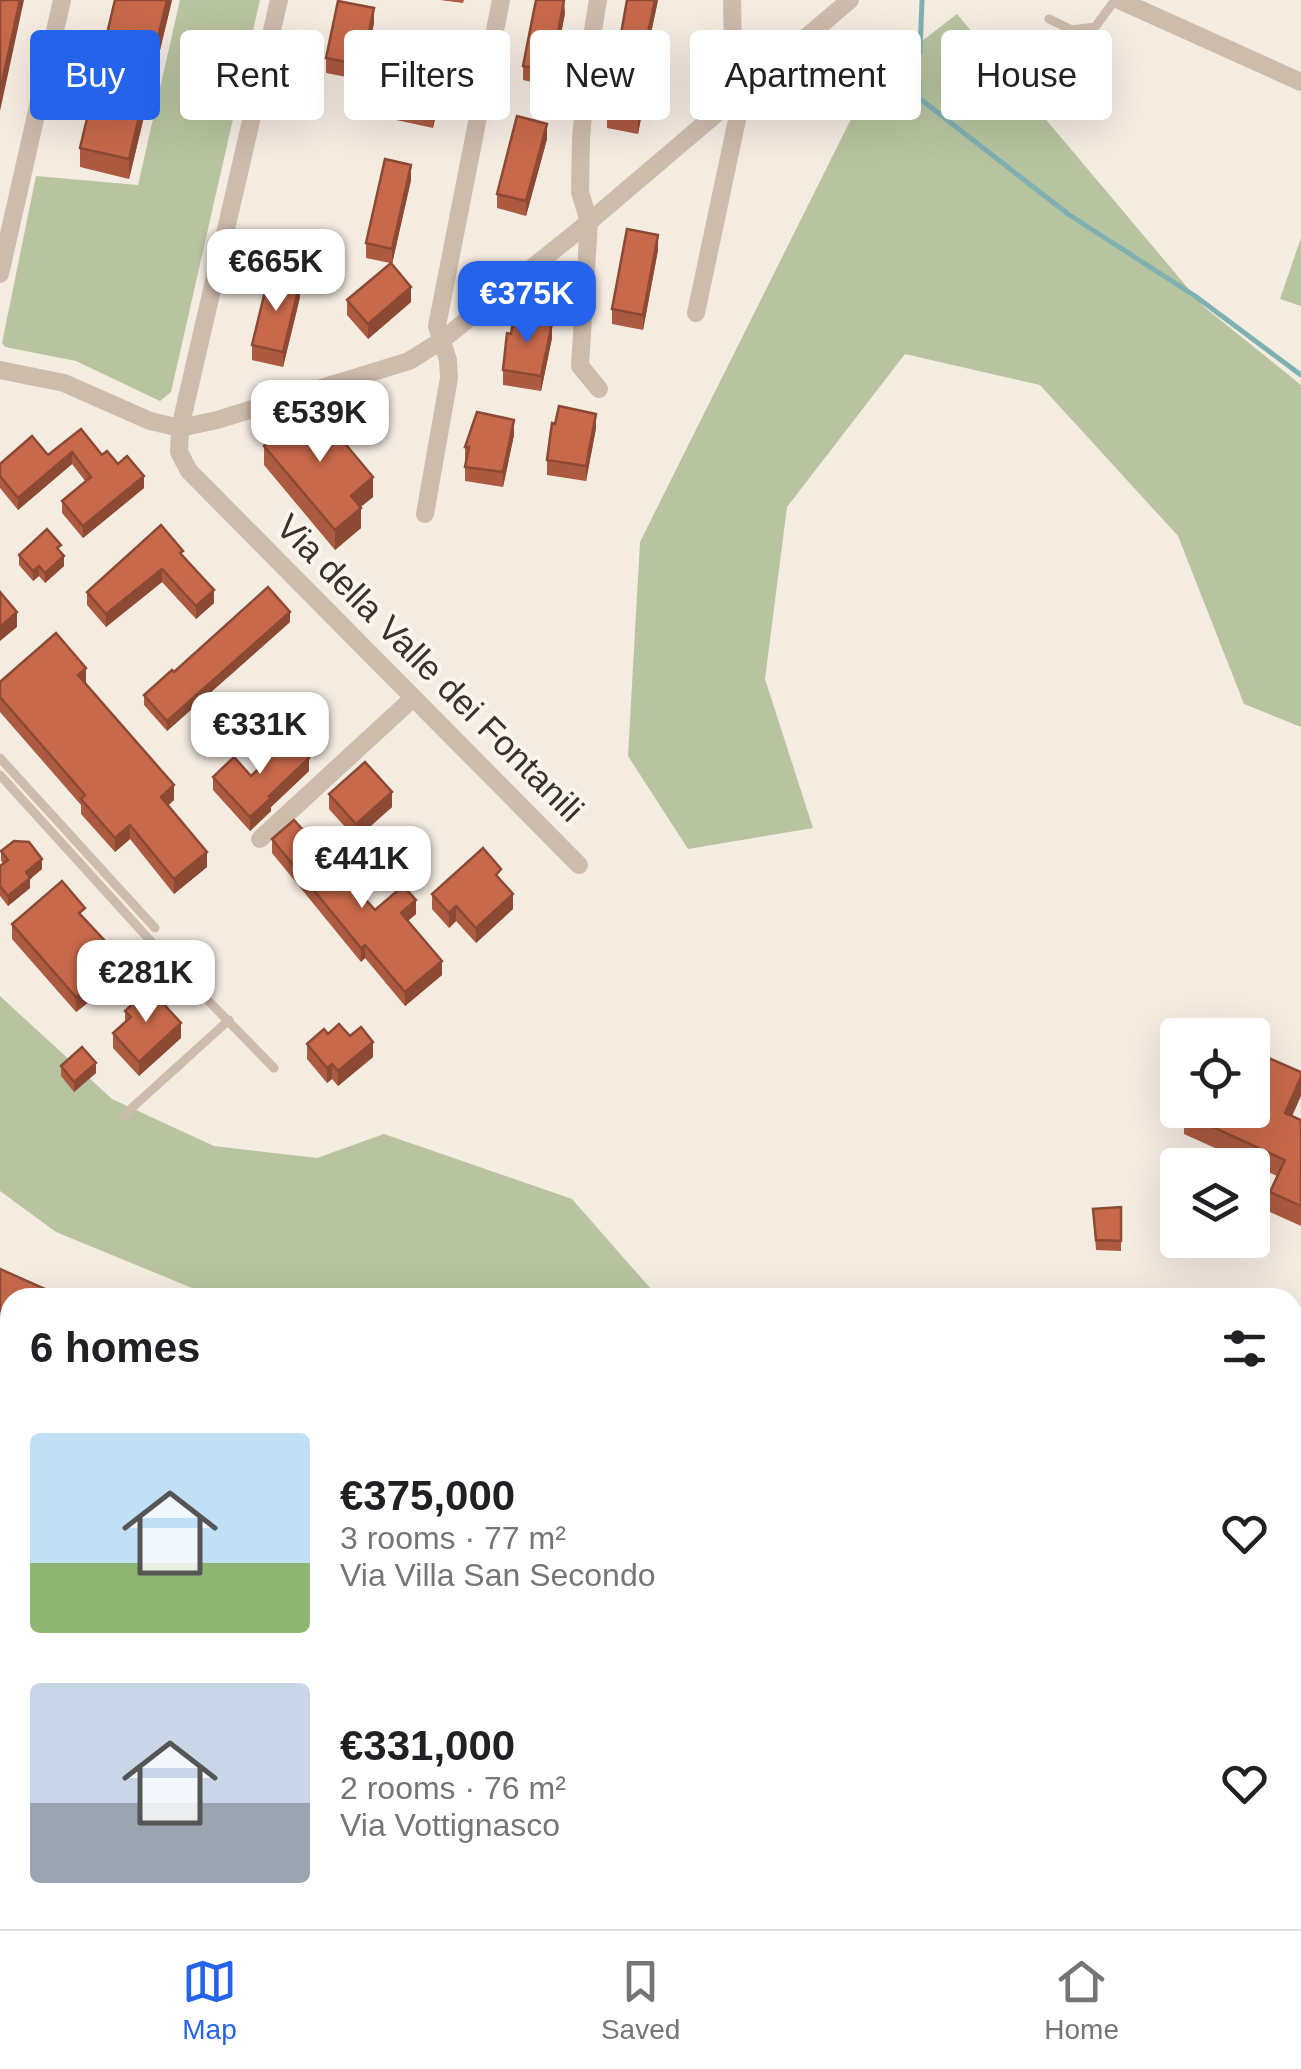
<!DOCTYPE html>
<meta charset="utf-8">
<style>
body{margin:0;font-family:Helvetica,sans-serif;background:#f6f6f6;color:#202124;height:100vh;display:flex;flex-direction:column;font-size:38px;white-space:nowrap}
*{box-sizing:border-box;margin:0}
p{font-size:32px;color:#757577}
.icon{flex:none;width:55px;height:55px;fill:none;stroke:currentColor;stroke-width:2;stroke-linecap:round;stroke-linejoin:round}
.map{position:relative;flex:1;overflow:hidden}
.drawer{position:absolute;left:0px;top:1288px;width:1302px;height:642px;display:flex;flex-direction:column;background:#fff;border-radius:30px 30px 0 0;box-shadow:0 10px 40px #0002}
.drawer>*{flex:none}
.guide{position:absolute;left:30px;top:30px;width:1242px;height:90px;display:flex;gap:20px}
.buttons{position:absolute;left:1160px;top:1018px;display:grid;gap:20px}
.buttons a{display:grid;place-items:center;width:110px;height:110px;border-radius:10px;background:#fff;box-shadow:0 10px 40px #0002;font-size:50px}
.price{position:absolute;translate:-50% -85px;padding:0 22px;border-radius:20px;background:#fff;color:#222;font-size:32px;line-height:65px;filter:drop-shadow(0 2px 5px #0008)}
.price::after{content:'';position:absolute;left:50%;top:60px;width:30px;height:22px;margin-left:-15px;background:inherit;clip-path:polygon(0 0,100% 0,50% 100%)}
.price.active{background:#2563eb;color:#fff}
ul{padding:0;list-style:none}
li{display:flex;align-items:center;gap:30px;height:250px;padding:0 30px}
li span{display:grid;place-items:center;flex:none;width:280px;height:200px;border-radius:10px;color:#555}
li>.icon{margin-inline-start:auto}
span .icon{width:120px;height:120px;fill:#fffc;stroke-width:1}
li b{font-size:42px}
h2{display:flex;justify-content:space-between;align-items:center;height:120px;padding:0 30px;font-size:42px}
.tag{padding:0 35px;border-radius:10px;background:#fff;box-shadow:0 10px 40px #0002;font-size:35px;line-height:90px}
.tag.active{background:#2563eb;color:#fff}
.menu{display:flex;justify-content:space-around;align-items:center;height:140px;border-top:2px solid #e0e0e0;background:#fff;font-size:28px;color:#757577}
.menu a{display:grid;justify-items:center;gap:5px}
.menu .active{color:#2563eb}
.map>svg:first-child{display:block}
.green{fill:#b8c4a0}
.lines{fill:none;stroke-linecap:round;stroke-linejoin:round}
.stream{stroke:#7fb0b2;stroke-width:5}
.lane{stroke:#cdbbac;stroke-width:9}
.street{stroke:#cdbbac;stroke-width:18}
.secondary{stroke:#a18a7d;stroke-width:25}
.wall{fill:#ac5a40}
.shaded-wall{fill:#8c4a34}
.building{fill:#c8694b;stroke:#8c4a34;stroke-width:2.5}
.labels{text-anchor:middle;stroke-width:8;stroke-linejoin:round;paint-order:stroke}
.street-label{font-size:35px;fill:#3b302b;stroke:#fbf5ee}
</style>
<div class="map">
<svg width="1301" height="1929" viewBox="0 0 1301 1929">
<rect width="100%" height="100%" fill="#f4ebe1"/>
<g class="green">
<path d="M 180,0 L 260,0 L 171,392 L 160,401 L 76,361 L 5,347 L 2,343 L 36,176 L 138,185 Z"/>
<path d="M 957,14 L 1203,306 L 1301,385 L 1301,727 L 1244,704 L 1178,536 L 1040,385 L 905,354 L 787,507 L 765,679 L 813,828 L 688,849 L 628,756 L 640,542 L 870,81 Z"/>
<path d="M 1301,238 L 1301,306 L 1280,299 Z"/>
<path d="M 0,996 L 112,1099 L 214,1146 L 317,1158 L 384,1134 L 572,1199 L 658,1297 L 214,1297 L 56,1232 L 0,1191 Z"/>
</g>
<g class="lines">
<g class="stream">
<path d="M 920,53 L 922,0"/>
<path d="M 919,82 L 919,98 L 1068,214 L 1195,296 L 1301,375"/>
</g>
<g class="lane">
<path d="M 1049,19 L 1072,30 L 1095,27 L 1115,0"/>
<path d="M 0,758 L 155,928"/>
<path d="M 0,775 L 157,948 L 274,1068"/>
<path d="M 124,1115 L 229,1020"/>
</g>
<g class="street">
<path d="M 279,0 L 180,428 L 179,452 L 189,471 L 579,865"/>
<path d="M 598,0 L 588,61 L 581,138 L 580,192 L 589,222 L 580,366 L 599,389"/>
<path d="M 1119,0 L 1301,82"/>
<path d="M 0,274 L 62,0"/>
<path d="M 696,313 L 738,115 L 734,99 L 732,0"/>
<path d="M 0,370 L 64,383 L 150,421 L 180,428 L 217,420 L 409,361 L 441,341 L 589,222 L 850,0"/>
<path d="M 425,514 L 449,378 L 448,360 L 437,326 L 501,0"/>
<path d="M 260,839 L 412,699"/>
<path d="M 1292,1647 L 1301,1629"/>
<path d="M 468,1920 L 470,1929"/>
<path d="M 168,1929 L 169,1920"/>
</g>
<g class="secondary">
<path d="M 0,1576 L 10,1575"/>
<path d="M 52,1920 L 52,1929"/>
</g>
</g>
<g class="wall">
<path d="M 172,0 L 129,179 L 80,167 L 80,148 Z"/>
<path d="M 440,0 L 464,0 L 463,3 Z"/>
<path d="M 658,0 L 650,38 L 653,53 L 638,134 L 607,128 L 607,113 Z"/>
<path d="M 565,13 L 551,86 L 523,80 L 523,66 Z"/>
<path d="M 374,23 L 362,80 L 326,73 L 326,58 Z"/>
<path d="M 445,71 L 433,128 L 396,120 L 396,105 Z"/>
<path d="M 547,139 L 526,216 L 497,208 L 497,194 Z"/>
<path d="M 411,180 L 392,264 L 411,302 L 368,339 L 347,315 L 347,300 L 390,263 L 366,258 L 366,243 Z"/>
<path d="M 658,250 L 643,330 L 612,324 L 612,309 Z"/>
<path d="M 300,297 L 283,367 L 252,360 L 252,345 Z"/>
<path d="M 552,338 L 541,391 L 503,385 L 503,370 Z"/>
<path d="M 596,428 L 586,481 L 547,475 L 547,460 Z"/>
<path d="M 81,429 L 102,455 L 118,464 L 144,488 L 83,538 L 62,513 L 62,501 L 86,482 L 72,464 L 18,510 L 0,488 L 0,464 L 48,455 Z"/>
<path d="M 514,435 L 503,487 L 465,481 L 465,447 Z"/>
<path d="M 264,446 L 373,497 L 360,507 L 361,528 L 335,550 L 264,465 Z"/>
<path d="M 61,553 L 64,566 L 45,583 L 39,576 L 33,581 L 19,565 L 19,555 Z"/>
<path d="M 183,557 L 214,603 L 196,619 L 162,582 L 106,627 L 87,605 L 87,592 Z"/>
<path d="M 290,622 L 167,731 L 144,705 L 144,695 Z"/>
<path d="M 0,682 L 86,683 L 174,800 L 168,805 L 207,867 L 174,894 L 130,839 L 115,852 L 81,814 L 81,805 L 0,712 Z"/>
<path d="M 309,771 L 271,807 L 271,811 L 250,831 L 213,790 L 213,777 L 251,776 Z"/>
<path d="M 329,794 L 392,807 L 356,839 L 329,809 Z"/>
<path d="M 272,839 L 375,910 L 416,914 L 407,921 L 442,975 L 405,1006 L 365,958 L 361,962 L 272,853 Z"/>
<path d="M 1,851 L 42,869 L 30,879 L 30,888 L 8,906 L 0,896 L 0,866 L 4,864 L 1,861 Z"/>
<path d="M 501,881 L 513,909 L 476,943 L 456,921 L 449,928 L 432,909 L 432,894 Z"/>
<path d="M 85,919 L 123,975 L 76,1012 L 12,939 L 12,924 Z"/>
<path d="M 125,1011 L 181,1038 L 139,1076 L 113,1048 L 113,1033 L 125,1022 Z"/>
<path d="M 328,1034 L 350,1036 L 373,1057 L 338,1086 L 332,1079 L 327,1083 L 307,1059 L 307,1044 Z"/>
<path d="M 61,1066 L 96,1073 L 74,1092 L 61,1076 Z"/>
<path d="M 1184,1114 L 1292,1116 L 1301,1120 L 1301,1226 L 1270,1212 L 1270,1192 L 1277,1176 L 1184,1134 Z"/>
<path d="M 1121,1207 L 1121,1251 L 1096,1250 L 1093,1209 Z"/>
<path d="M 0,1269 L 10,1298 L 10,1449 L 0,1444 Z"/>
<path d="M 0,1601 L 10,1607 L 10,1673 L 0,1674 Z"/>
<path d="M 10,1763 L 10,1800 L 0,1800 L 0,1764 Z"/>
<path d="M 0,1879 L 10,1879 L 10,1920 L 32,1920 L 32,1926 L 0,1929 Z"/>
<path d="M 68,1920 L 145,1920 L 144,1929 L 110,1927 L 110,1923 Z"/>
<path d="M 520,1920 L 585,1920 L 589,1929 L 524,1929 Z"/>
</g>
<g class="shaded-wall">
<path d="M 20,0 L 24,0 L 0,111 L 0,91 Z"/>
<path d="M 167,0 L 172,0 L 129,179 L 129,159 Z"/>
<path d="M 564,0 L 565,13 L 551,86 L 551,71 Z"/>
<path d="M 655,0 L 658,0 L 647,52 L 647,37 Z"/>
<path d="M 374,8 L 374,23 L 362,80 L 362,65 Z"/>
<path d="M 653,38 L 653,53 L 638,134 L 638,119 Z"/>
<path d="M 445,56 L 445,71 L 433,128 L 433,113 Z"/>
<path d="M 547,124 L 547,139 L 526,216 L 526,201 Z"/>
<path d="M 411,165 L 411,180 L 392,264 L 392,249 Z"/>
<path d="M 658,235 L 658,250 L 643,330 L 643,315 Z"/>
<path d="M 300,282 L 300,297 L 283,367 L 283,352 Z"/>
<path d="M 411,287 L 411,302 L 368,339 L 368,324 Z"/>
<path d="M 552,323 L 552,338 L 541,391 L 541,376 Z"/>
<path d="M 596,414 L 596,428 L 586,481 L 586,466 Z"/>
<path d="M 514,420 L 514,435 L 503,487 L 503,472 Z"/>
<path d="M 72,452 L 72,464 L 18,510 L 18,498 Z"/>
<path d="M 144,476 L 144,488 L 83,538 L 83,526 Z"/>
<path d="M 373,477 L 373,497 L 351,515 L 351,496 Z"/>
<path d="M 361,508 L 361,528 L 335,550 L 335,530 Z"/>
<path d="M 64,556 L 64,566 L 45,583 L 45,573 Z"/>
<path d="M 39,566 L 39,576 L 33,581 L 33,571 Z"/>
<path d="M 162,569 L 162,582 L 106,627 L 106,614 Z"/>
<path d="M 214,590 L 214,603 L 196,619 L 196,606 Z"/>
<path d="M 17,612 L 17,627 L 0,641 L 0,627 Z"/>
<path d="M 290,612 L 290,622 L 167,731 L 167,721 Z"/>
<path d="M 86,668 L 86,683 L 78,689 L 78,675 Z"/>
<path d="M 309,758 L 309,771 L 271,807 L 271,811 L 250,831 L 250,817 L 269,796 Z"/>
<path d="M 174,785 L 174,800 L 161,812 L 161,797 Z"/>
<path d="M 392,792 L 392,807 L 356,839 L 356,824 Z"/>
<path d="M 130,825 L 130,839 L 115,852 L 115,838 Z"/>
<path d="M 207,852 L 207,867 L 174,894 L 174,879 Z"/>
<path d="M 42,859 L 42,869 L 30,879 L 30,888 L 8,906 L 8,896 L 26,872 Z"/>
<path d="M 513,894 L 513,909 L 476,943 L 476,928 Z"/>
<path d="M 416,900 L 416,914 L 401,927 L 401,913 Z"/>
<path d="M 456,906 L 456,921 L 449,928 L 449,913 Z"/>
<path d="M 365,945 L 365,958 L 361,962 L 361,948 Z"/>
<path d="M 123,960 L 123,975 L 76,1012 L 76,997 Z"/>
<path d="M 442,961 L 442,975 L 405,1006 L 405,992 Z"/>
<path d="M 181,1023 L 181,1038 L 139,1076 L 139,1062 Z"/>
<path d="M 373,1042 L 373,1057 L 338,1086 L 338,1071 Z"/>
<path d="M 96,1063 L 96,1073 L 74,1092 L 74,1082 Z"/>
<path d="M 332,1064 L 332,1079 L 327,1083 L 327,1068 Z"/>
<path d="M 1301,1077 L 1301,1096 L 1285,1132 L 1285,1113 Z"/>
</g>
<g class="building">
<path d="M 0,0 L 20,0 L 0,91 Z"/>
<path d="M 115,0 L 167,0 L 129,159 L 80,148 Z"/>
<path d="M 536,0 L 564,0 L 551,71 L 523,66 Z"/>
<path d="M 627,0 L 655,0 L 647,37 L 653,38 L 638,119 L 607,113 Z"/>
<path d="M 338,1 L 374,8 L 362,65 L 326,58 Z"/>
<path d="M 407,48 L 445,56 L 433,113 L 396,105 Z"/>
<path d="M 517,116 L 547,124 L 526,201 L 497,194 Z"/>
<path d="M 385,159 L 411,165 L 392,249 L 366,243 Z"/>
<path d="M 627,229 L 658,235 L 643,315 L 612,309 Z"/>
<path d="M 391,263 L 411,287 L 368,324 L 347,300 Z"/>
<path d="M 269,275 L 300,282 L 283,352 L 252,345 Z"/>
<path d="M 514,316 L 552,323 L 541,376 L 503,370 L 507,333 L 511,334 Z"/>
<path d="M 312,404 L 373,477 L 351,496 L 361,508 L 335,530 L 264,446 Z"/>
<path d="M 559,406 L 596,414 L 586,466 L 547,460 L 552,423 L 555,424 Z"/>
<path d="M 477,412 L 514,420 L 503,472 L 465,467 L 469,447 L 465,447 Z"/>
<path d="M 81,429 L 102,455 L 107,451 L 118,464 L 127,456 L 144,476 L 83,526 L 62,501 L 91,477 L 72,452 L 18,498 L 0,476 L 0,464 L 32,436 L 48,455 Z"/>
<path d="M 161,525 L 183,551 L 180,553 L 214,590 L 196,606 L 162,569 L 106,614 L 87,592 Z"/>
<path d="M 47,529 L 61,545 L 57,548 L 64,556 L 45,573 L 39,566 L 33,571 L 19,555 Z"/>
<path d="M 268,587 L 290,612 L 167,721 L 144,695 L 172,670 L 174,672 Z"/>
<path d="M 0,592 L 17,612 L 0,627 Z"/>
<path d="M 56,633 L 86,668 L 78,675 L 174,785 L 161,797 L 207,852 L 174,879 L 130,825 L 115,838 L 81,799 L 85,795 L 0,697 L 0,682 Z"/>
<path d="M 290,738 L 309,758 L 269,796 L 271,798 L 250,817 L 213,777 L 234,757 L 251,776 Z"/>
<path d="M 365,762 L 392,792 L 356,824 L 329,794 Z"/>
<path d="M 294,820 L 375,910 L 403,886 L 416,900 L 401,913 L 442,961 L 405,992 L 365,945 L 361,948 L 272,839 Z"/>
<path d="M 14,841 L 29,842 L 42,859 L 26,872 L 30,878 L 8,896 L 0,886 L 0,866 L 8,860 L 1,851 Z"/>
<path d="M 483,848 L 501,869 L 496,875 L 513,894 L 476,928 L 456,906 L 449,913 L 432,894 Z"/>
<path d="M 62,881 L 85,908 L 79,913 L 123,960 L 76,997 L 12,924 Z"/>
<path d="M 149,988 L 181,1023 L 139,1062 L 113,1033 L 131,1017 L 125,1011 Z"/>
<path d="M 339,1024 L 350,1036 L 361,1027 L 373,1042 L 338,1071 L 332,1064 L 327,1068 L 307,1044 L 324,1029 L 328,1034 Z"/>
<path d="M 82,1047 L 96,1063 L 74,1082 L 61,1066 Z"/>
<path d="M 1252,1051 L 1301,1072 L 1301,1077 L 1285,1113 L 1301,1120 L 1301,1206 L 1270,1192 L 1285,1160 L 1184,1114 L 1186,1110 L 1252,1110 Z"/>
<path d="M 1121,1207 L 1121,1241 L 1096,1240 L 1093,1209 Z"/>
<path d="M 0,1269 L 65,1298 L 10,1298 L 10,1429 L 0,1425 Z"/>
<path d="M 0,1601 L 10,1607 L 10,1658 L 0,1659 Z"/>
<path d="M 10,1763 L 10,1790 L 0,1790 L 0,1764 Z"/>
<path d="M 0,1879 L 10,1879 L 10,1913 L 0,1914 Z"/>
<path d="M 274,1920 L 309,1920 L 307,1929 L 287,1929 L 272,1926 Z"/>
<path d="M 372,1920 L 411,1920 L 412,1929 L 373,1929 Z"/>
<path d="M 529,1920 L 585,1920 L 589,1929 L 533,1929 Z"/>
</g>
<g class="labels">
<g class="street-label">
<text transform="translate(430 668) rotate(45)" y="12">Via della Valle dei Fontanili</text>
</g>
</g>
</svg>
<div class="buttons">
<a><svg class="icon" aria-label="locate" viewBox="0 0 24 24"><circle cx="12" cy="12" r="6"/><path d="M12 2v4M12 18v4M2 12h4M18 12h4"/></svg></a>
<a><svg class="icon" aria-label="layers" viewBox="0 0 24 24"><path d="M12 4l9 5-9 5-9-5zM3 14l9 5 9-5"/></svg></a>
</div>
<b class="price" style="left:276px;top:314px">€665K</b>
<b class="price active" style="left:527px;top:346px">€375K</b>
<b class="price" style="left:320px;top:465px">€539K</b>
<b class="price" style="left:260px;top:777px">€331K</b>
<b class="price" style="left:362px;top:911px">€441K</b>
<b class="price" style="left:146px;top:1025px">€281K</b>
<div class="guide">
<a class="tag active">Buy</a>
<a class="tag">Rent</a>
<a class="tag">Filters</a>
<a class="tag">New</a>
<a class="tag">Apartment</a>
<a class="tag">House</a>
</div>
<section class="drawer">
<h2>6 homes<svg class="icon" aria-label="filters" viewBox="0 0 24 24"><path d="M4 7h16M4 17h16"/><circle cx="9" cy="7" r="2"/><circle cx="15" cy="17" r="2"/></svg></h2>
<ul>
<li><span style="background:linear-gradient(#bfe0f5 65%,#8fb573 0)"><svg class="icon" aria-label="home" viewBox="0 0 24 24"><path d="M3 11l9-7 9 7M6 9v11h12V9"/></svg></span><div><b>€375,000</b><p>3 rooms · 77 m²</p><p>Via Villa San Secondo</p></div><svg class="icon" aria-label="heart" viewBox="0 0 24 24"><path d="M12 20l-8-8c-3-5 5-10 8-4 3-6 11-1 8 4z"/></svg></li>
<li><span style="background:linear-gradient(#c9d6e8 60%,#9aa5b1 0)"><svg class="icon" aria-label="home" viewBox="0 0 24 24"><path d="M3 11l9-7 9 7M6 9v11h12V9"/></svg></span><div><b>€331,000</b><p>2 rooms · 76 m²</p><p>Via Vottignasco</p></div><svg class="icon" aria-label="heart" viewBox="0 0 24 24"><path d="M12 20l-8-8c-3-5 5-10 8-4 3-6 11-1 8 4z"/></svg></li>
</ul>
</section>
</div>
<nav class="menu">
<a class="active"><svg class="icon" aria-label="map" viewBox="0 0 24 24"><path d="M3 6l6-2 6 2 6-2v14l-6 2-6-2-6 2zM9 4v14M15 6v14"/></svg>Map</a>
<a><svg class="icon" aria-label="saved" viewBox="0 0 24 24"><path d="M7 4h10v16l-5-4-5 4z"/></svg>Saved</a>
<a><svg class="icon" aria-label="home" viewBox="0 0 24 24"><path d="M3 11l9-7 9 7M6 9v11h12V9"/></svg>Home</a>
</nav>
